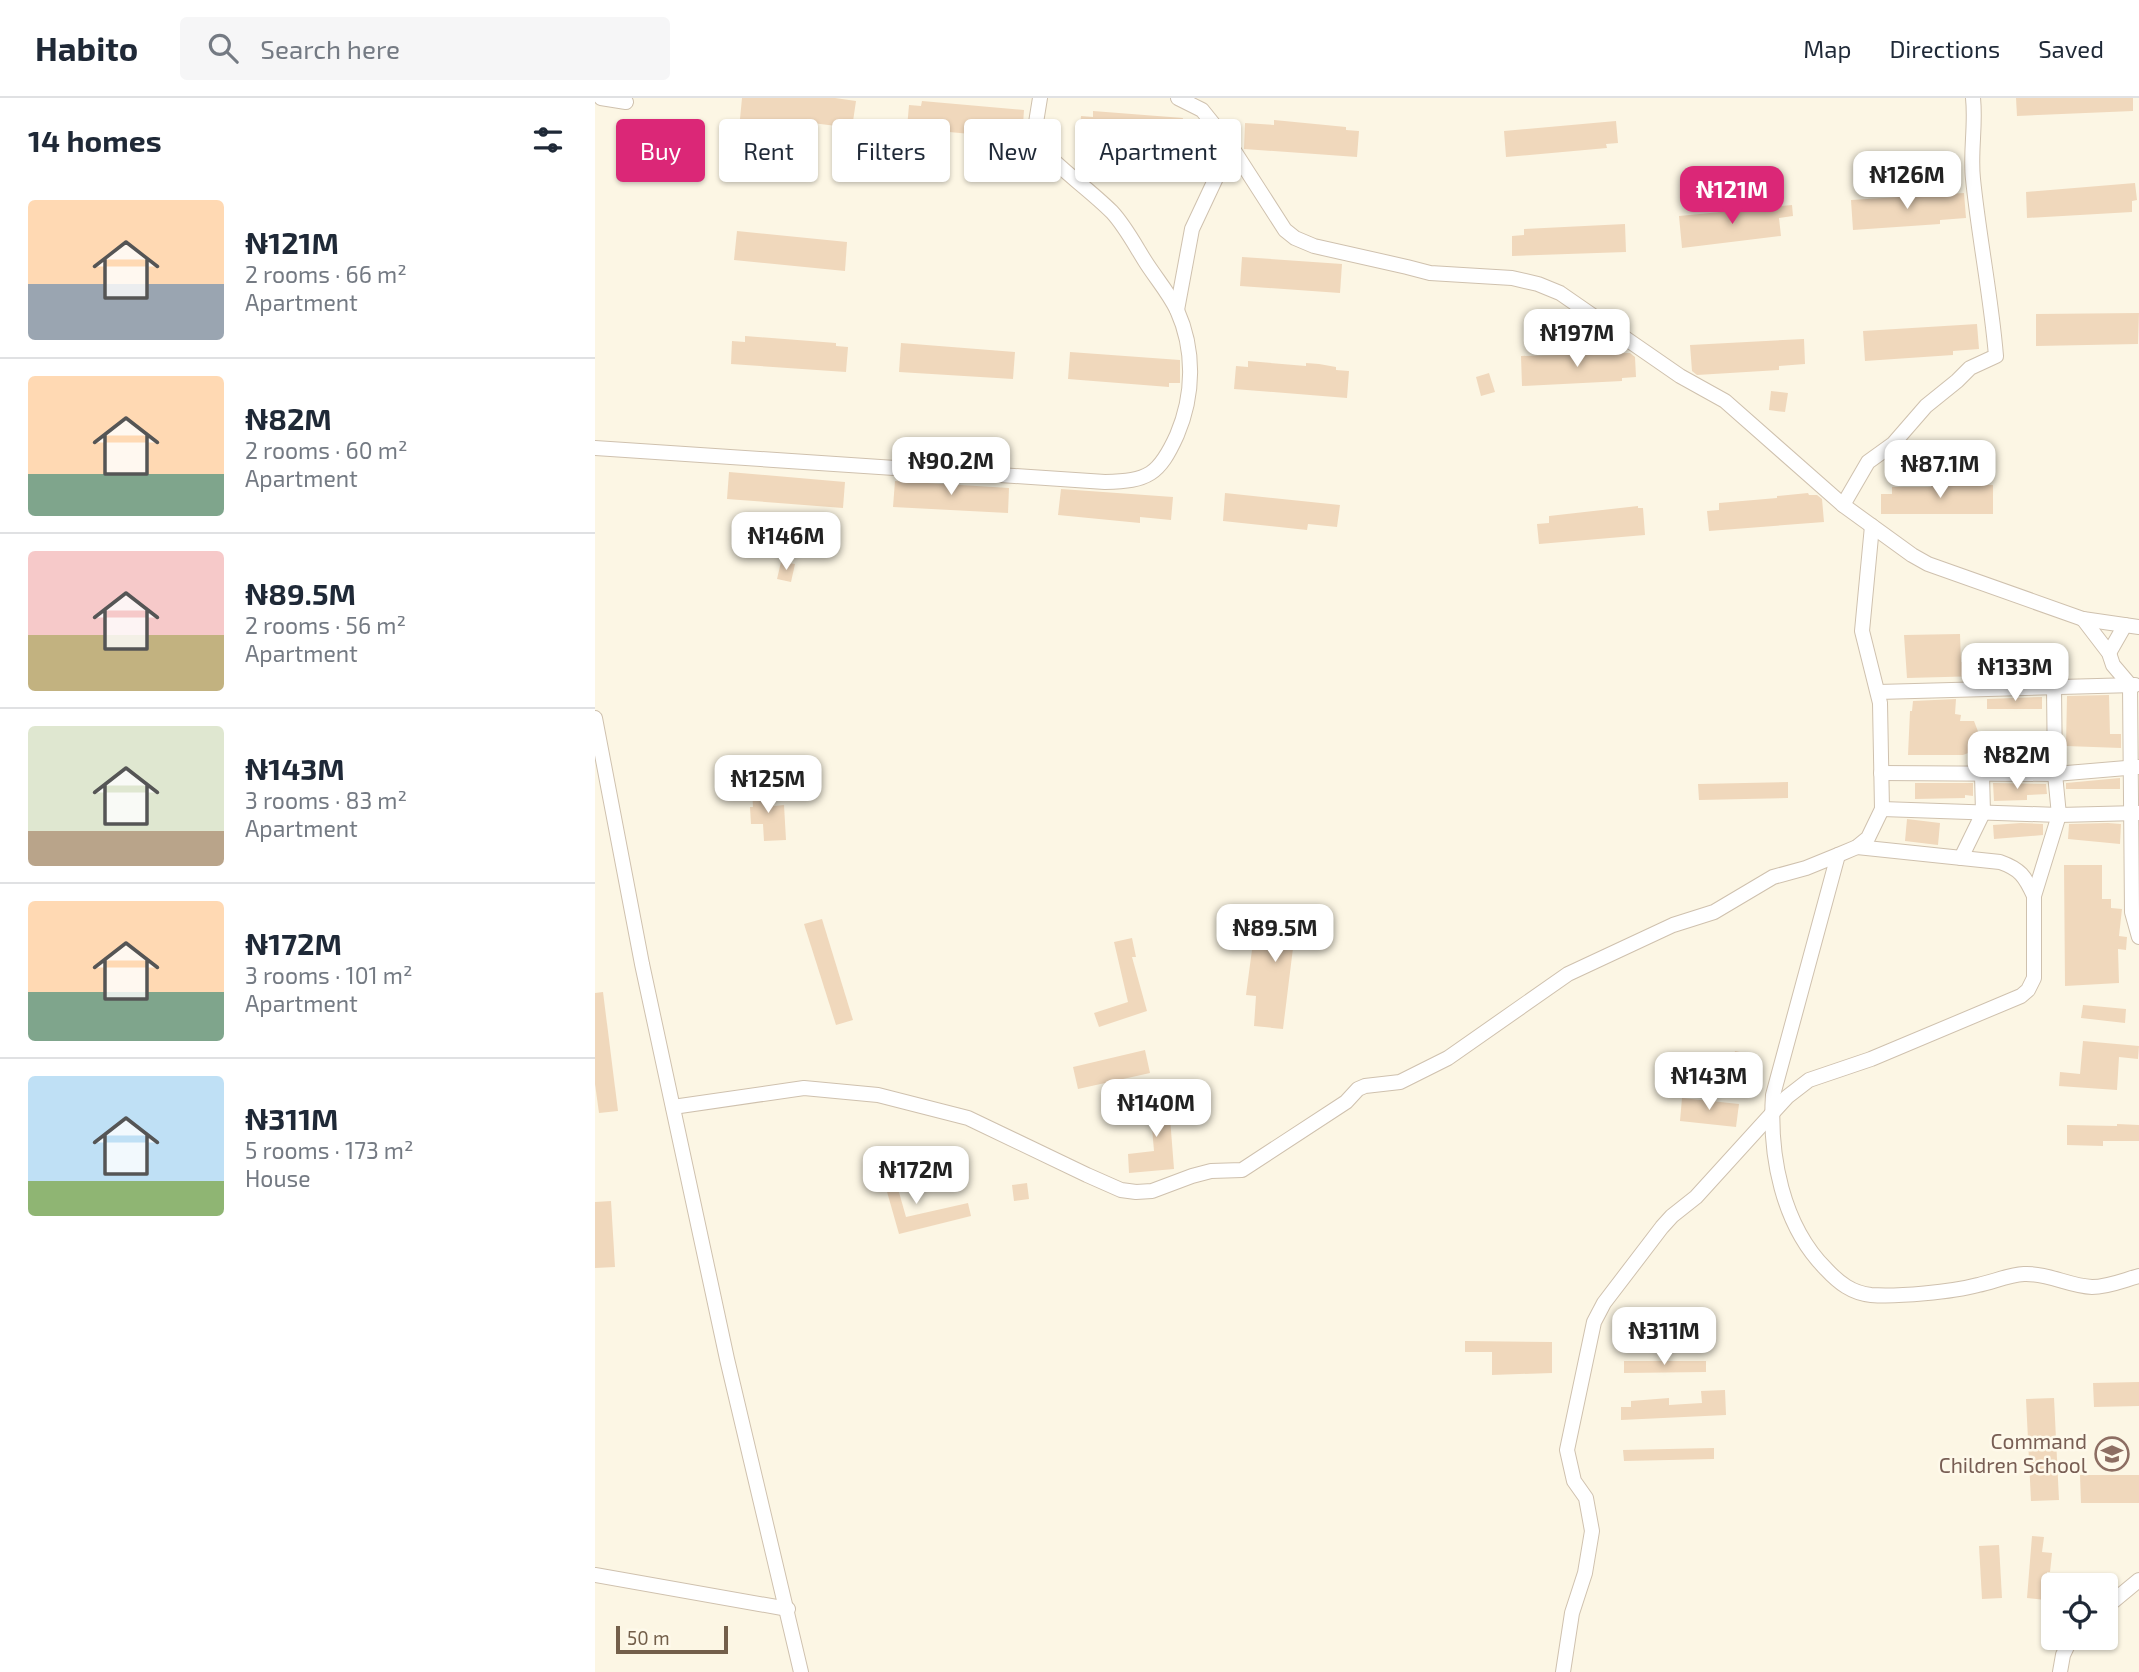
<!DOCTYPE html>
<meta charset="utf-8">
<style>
body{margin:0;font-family:"Exo 2",sans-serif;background:#f6f6f7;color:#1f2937;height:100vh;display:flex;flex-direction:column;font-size:26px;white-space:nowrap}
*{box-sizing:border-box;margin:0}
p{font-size:23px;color:#747a83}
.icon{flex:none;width:38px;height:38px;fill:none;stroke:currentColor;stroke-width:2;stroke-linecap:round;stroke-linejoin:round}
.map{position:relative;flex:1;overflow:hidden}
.details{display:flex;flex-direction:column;background:#fff;width:595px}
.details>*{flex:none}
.hud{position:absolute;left:21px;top:21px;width:665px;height:63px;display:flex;gap:14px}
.buttons{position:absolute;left:1446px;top:1475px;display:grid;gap:14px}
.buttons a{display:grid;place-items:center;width:77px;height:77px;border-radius:7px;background:#fff;box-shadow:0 2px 5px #0004;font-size:35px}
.scale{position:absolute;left:21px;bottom:18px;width:112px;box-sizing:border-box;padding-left:7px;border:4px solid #735f4a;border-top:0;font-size:19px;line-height:24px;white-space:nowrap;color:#735f4a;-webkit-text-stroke:5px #fef9ea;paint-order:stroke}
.price{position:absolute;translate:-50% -60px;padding:0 16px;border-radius:14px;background:#fff;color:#222;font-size:23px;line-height:46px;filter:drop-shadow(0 2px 4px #0008)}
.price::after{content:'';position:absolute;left:50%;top:42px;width:21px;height:16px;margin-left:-10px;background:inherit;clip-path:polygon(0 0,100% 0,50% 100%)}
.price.current{background:#db2777;color:#fff}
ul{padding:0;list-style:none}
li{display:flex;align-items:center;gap:21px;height:175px;padding:0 28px}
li+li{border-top:2px solid #e0e1e3}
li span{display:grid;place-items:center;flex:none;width:196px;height:140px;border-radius:7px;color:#555}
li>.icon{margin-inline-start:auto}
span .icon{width:84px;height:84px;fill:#fffc;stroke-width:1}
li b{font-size:30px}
h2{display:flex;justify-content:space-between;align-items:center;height:84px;padding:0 28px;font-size:30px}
.tag{padding:0 24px;border-radius:7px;background:#fff;box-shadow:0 2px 5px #0004;font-size:24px;line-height:63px}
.tag.current{background:#db2777;color:#fff}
header{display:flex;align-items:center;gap:42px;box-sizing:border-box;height:98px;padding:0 35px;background:#fff;border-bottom:2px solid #e0e1e3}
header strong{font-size:33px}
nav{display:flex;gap:38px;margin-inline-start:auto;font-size:24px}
.search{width:490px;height:63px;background:#f6f6f7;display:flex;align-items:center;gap:18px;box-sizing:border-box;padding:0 24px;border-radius:7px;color:#747a83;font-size:26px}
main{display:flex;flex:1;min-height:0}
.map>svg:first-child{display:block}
.building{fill:#f0d8bc}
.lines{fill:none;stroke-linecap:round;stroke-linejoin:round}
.minor-casing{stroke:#cfc1ae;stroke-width:16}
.minor{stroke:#fff;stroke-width:14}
.labels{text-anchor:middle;stroke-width:5;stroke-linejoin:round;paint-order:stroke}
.education-label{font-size:21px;fill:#785e54;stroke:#fef9ea;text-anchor:end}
</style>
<header>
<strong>Habito</strong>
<div class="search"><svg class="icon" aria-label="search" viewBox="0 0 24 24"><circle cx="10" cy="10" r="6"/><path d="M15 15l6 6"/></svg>Search here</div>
<nav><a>Map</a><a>Directions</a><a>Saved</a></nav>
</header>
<main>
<section class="details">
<h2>14 homes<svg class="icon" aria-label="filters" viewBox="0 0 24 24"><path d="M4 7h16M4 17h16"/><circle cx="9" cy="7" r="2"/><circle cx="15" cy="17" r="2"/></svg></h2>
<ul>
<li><span style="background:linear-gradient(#ffd9b3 60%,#9aa5b1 0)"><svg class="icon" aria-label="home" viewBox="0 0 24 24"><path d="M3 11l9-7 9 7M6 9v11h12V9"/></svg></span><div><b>₦121M</b><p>2 rooms · 66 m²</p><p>Apartment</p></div></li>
<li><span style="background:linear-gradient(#ffd9b3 70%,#7fa58c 0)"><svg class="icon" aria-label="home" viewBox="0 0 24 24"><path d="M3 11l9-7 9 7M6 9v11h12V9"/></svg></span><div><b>₦82M</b><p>2 rooms · 60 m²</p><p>Apartment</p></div></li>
<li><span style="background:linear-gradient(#f6c9c9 60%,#c2b280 0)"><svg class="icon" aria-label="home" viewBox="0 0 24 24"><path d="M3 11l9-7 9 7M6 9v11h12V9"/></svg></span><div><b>₦89.5M</b><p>2 rooms · 56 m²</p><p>Apartment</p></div></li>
<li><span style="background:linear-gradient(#dfe7d0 75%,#b9a48a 0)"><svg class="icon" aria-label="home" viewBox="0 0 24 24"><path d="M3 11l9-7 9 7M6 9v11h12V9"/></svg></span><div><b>₦143M</b><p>3 rooms · 83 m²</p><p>Apartment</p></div></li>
<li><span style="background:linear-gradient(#ffd9b3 65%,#7fa58c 0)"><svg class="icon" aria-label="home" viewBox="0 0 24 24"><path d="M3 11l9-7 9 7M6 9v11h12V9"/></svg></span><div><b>₦172M</b><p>3 rooms · 101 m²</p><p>Apartment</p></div></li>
<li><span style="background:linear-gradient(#bfe0f5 75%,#8fb573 0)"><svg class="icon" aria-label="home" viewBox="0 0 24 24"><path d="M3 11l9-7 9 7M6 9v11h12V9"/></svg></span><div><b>₦311M</b><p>5 rooms · 173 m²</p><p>House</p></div></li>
</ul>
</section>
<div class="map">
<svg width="1544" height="1574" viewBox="0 0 1544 1574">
<rect width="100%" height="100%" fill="#fcf6e4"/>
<g class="building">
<path d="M 147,0 L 240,0 L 261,3 L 257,30 L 194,22 L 193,26 L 145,21 Z"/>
<path d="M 1421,0 L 1538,0 L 1538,13 L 1422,18 Z"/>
<path d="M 327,3 L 429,12 L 427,41 L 312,30 L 314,7 L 326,8 Z"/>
<path d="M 498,13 L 588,20 L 587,25 L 600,27 L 597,52 L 484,41 L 486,18 L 498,19 Z"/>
<path d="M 679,22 L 751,29 L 751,32 L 764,33 L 762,59 L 649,51 L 650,25 L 679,27 Z"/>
<path d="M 1021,23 L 1023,45 L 1011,46 L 1012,50 L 911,59 L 909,33 Z"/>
<path d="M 1540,85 L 1542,102 L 1537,103 L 1537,114 L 1432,120 L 1431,94 Z"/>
<path d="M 1369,95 L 1371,120 L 1345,122 L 1345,126 L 1258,132 L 1256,102 Z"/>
<path d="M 1197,107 L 1198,118 L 1184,120 L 1186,138 L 1087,150 L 1084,118 Z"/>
<path d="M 1030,126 L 1031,154 L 917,158 L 917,138 L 929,137 L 929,131 Z"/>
<path d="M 142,133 L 252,144 L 250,173 L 139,162 Z"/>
<path d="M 647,159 L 747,166 L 745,195 L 645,188 Z"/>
<path d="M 1544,215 L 1543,246 L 1441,248 L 1441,216 Z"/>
<path d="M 1382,226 L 1384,251 L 1358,253 L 1358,257 L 1270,263 L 1268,233 Z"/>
<path d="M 150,238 L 241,245 L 241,248 L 253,249 L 251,274 L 136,266 L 137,243 L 150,244 Z"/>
<path d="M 1209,241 L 1210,266 L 1184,268 L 1184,272 L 1102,277 L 1097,273 L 1095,247 Z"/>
<path d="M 306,245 L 420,254 L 418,281 L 304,274 Z"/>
<path d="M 475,254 L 585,262 L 585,285 L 574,285 L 574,289 L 473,281 Z"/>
<path d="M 1035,255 L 1040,259 L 1041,279 L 1027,280 L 1027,283 L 927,288 L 926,258 Z"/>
<path d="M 653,263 L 711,268 L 711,265 L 724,266 L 741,269 L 741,272 L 754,273 L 752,300 L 639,291 L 641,268 L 653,269 Z"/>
<path d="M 894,275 L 900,294 L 886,298 L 881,279 Z"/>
<path d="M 1176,293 L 1193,295 L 1190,314 L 1174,312 Z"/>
<path d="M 134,374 L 250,384 L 248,410 L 132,401 Z"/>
<path d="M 300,383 L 414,390 L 413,415 L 298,409 Z"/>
<path d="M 1354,385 L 1398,387 L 1398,416 L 1286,416 L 1286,396 L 1297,396 L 1297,389 L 1336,389 L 1336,388 L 1354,387 Z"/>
<path d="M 466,391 L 578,399 L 576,422 L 545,419 L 545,425 L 463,417 Z"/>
<path d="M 630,395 L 745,407 L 742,429 L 713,426 L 712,432 L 628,423 Z"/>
<path d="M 1213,395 L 1214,397 L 1222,397 L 1227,401 L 1229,424 L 1114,433 L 1112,413 L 1124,412 L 1124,405 L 1182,400 L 1182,398 Z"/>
<path d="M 1043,408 L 1043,410 L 1048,410 L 1050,437 L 944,446 L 942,426 L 954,425 L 954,418 Z"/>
<path d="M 186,464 L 200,466 L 196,484 L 182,481 Z"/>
<path d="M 1365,536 L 1366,564 L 1447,565 L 1447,580 L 1392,581 L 1387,581 L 1387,578 L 1312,580 L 1309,537 Z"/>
<path d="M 1514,597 L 1515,636 L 1526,636 L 1526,650 L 1471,648 L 1472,598 Z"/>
<path d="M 1447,599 L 1447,611 L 1392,611 L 1392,601 Z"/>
<path d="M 1361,601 L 1360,616 L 1366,617 L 1365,623 L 1379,623 L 1389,649 L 1368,657 L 1313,657 L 1315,613 L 1317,613 L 1318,603 Z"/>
<path d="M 1439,634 L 1450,637 L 1449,655 L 1435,652 Z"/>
<path d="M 1404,659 L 1439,666 L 1403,666 Z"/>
<path d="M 1525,680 L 1525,691 L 1471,691 L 1471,685 Z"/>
<path d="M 1193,684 L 1193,700 L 1104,702 L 1103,686 Z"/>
<path d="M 1320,685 L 1378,685 L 1378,698 L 1370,697 L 1370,700 L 1320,701 Z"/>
<path d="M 1398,685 L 1451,686 L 1452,696 L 1432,697 L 1432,702 L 1399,703 Z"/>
<path d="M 178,690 L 179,708 L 189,707 L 191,742 L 169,743 L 168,726 L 156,726 L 155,709 L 158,709 L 157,692 Z"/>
<path d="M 1312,721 L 1345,725 L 1343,747 L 1310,743 Z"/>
<path d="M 1426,725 L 1448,726 L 1448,737 L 1399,741 L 1398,727 Z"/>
<path d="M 1513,725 L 1526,726 L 1525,746 L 1473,741 L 1474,726 Z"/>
<path d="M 1469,767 L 1507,767 L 1507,801 L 1516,801 L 1516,810 L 1527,811 L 1524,838 L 1532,839 L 1531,852 L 1523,851 L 1524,885 L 1470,888 Z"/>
<path d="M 662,814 L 724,821 L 721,844 L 699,842 L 688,931 L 659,928 L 661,898 L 651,897 Z"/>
<path d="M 227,821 L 258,922 L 241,927 L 209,826 Z"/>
<path d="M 537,840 L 541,859 L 537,859 L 552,913 L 504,929 L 499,915 L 533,904 L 519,844 Z"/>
<path d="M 8,894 L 23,1013 L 4,1015 L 0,986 L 0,895 Z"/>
<path d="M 1488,907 L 1531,911 L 1530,925 L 1486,920 Z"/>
<path d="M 1488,943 L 1544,948 L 1543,961 L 1524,959 L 1522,992 L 1464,988 L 1465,974 L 1485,976 Z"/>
<path d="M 550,952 L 555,975 L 483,991 L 478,969 Z"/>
<path d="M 1140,953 L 1163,958 L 1159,975 L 1137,970 Z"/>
<path d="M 573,994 L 579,1071 L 534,1075 L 533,1056 L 559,1053 L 554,995 Z"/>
<path d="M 1087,1000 L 1144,1006 L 1141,1029 L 1085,1023 Z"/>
<path d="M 1522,1026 L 1544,1027 L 1544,1043 L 1508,1043 L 1508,1048 L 1472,1047 L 1472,1027 L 1522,1028 Z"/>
<path d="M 294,1059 L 311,1119 L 373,1105 L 376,1118 L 304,1136 L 283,1062 Z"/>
<path d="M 432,1085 L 434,1101 L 419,1103 L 417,1087 Z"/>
<path d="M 16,1103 L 20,1169 L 0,1170 L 0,1104 Z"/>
<path d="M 870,1243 L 957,1244 L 957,1275 L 897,1277 L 897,1254 L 870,1254 Z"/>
<path d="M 1029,1263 L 1111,1263 L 1111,1274 L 1029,1275 Z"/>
<path d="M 1544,1284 L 1544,1308 L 1499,1309 L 1498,1285 Z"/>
<path d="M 1130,1292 L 1131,1317 L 1026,1322 L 1026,1309 L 1036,1309 L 1036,1303 L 1074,1300 L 1074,1307 L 1107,1305 L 1106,1293 Z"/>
<path d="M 1459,1300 L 1464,1402 L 1436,1403 L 1431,1301 Z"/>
<path d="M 1119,1350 L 1119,1361 L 1029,1363 L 1028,1352 Z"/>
<path d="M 1485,1377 L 1544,1377 L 1544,1405 L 1486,1405 Z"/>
<path d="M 1437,1438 L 1449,1439 L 1447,1454 L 1457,1455 L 1455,1474 L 1452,1474 L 1450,1502 L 1432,1500 Z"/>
<path d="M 1404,1447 L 1407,1500 L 1387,1501 L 1384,1448 Z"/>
</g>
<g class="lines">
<defs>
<g id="minor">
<path d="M 6,0 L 31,4"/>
<path d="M 583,0 L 607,12 L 636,48 L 690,132 L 700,140 L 719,148 L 812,169 L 835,175 L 917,180 L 943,186 L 965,195 L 1085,278 L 1130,303 L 1248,407 L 1317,457 L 1333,466 L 1488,521 L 1544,529"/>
<path d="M 582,212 L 597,131 L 636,48"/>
<path d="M 0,350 L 510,384 C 553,383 564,377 582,337 C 599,297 600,252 582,212 C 574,195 560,179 550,163 C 540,147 530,128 517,114 C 493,90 464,71 442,46 L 439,37 L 445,0"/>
<path d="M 1248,407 L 1273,364 L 1298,346 L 1331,308 L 1362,283 L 1375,270 L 1401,258 C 1396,198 1384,140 1378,81 C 1375,54 1381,27 1378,0"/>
<path d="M 1488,521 L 1514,555 L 1518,567 L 1535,587 L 1537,814 L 1544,839"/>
<path d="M 1514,555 L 1530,527"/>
<path d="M 1283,594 L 1540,587"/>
<path d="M 0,620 L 47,866 L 132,1261 L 206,1574"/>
<path d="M 1286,675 L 1460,676 L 1543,669"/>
<path d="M 1287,711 L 1464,717 L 1543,715"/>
<path d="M 1262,749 L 1405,764 C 1425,771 1430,778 1439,798"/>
<path d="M 1243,757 L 1178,997 C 1174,1057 1187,1127 1231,1171 C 1244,1185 1257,1195 1276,1197 C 1302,1199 1357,1194 1383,1187 C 1398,1184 1413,1177 1429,1176 C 1453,1175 1474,1188 1497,1189 C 1513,1189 1529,1182 1544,1178"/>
<path d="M 1366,760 L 1388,715 L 1387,676"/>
<path d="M 78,1009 L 209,990 L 283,997 L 373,1020 L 492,1077 L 526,1092 L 541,1094 L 557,1093 L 597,1078 L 616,1073 L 647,1072 L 751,1004 L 763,991 L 770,988 L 805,984 L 853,960 L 973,876 L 1078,827 L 1119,814 L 1178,779 L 1211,770 L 1243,757 L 1262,749 L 1273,740 L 1287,711 L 1285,605 L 1267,533 L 1277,428"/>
<path d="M 0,1477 L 193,1511"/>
<path d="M 1510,1510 L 1544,1482"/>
<path d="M 968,1574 L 977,1515 L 990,1475 L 997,1433 L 991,1400 L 979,1383 L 972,1352 L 999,1224 L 1009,1205 L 1067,1129 L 1077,1118 L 1101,1099 L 1192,999 L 1214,982 L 1276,961 L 1426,898 L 1433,892 L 1439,880 L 1439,798 L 1464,717 L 1460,676 L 1459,590"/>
<path d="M 1465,1574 L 1468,1557 L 1476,1540"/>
</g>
</defs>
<use href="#minor" class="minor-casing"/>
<use href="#minor" class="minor"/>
</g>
<defs>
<symbol id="school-ring" viewBox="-11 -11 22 22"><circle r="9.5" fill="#fef9ea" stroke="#8d6e63" stroke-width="1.5"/><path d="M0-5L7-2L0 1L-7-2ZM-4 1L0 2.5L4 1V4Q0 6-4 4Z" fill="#8d6e63"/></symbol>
</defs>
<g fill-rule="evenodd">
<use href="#school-ring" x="1498" y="1337" width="38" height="38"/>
</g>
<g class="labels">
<g class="education-label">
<text x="1492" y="1351">Command<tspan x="1492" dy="24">Children School</tspan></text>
</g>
</g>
</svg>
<div class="buttons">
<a><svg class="icon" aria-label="locate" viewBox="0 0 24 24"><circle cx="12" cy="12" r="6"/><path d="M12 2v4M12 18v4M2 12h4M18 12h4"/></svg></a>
</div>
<div class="scale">50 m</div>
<b class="price" style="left:1312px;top:113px">₦126M</b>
<b class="price current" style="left:1137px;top:128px">₦121M</b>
<b class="price" style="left:982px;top:271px">₦197M</b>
<b class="price" style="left:356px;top:399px">₦90.2M</b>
<b class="price" style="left:1345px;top:402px">₦87.1M</b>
<b class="price" style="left:191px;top:474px">₦146M</b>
<b class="price" style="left:1420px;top:605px">₦133M</b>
<b class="price" style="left:1422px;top:693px">₦82M</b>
<b class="price" style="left:173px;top:717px">₦125M</b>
<b class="price" style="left:680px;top:866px">₦89.5M</b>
<b class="price" style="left:1114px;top:1014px">₦143M</b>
<b class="price" style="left:561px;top:1041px">₦140M</b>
<b class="price" style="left:321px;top:1108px">₦172M</b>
<b class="price" style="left:1069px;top:1269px">₦311M</b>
<div class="hud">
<a class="tag current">Buy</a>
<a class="tag">Rent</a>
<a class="tag">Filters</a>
<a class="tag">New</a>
<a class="tag">Apartment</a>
</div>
</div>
</main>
